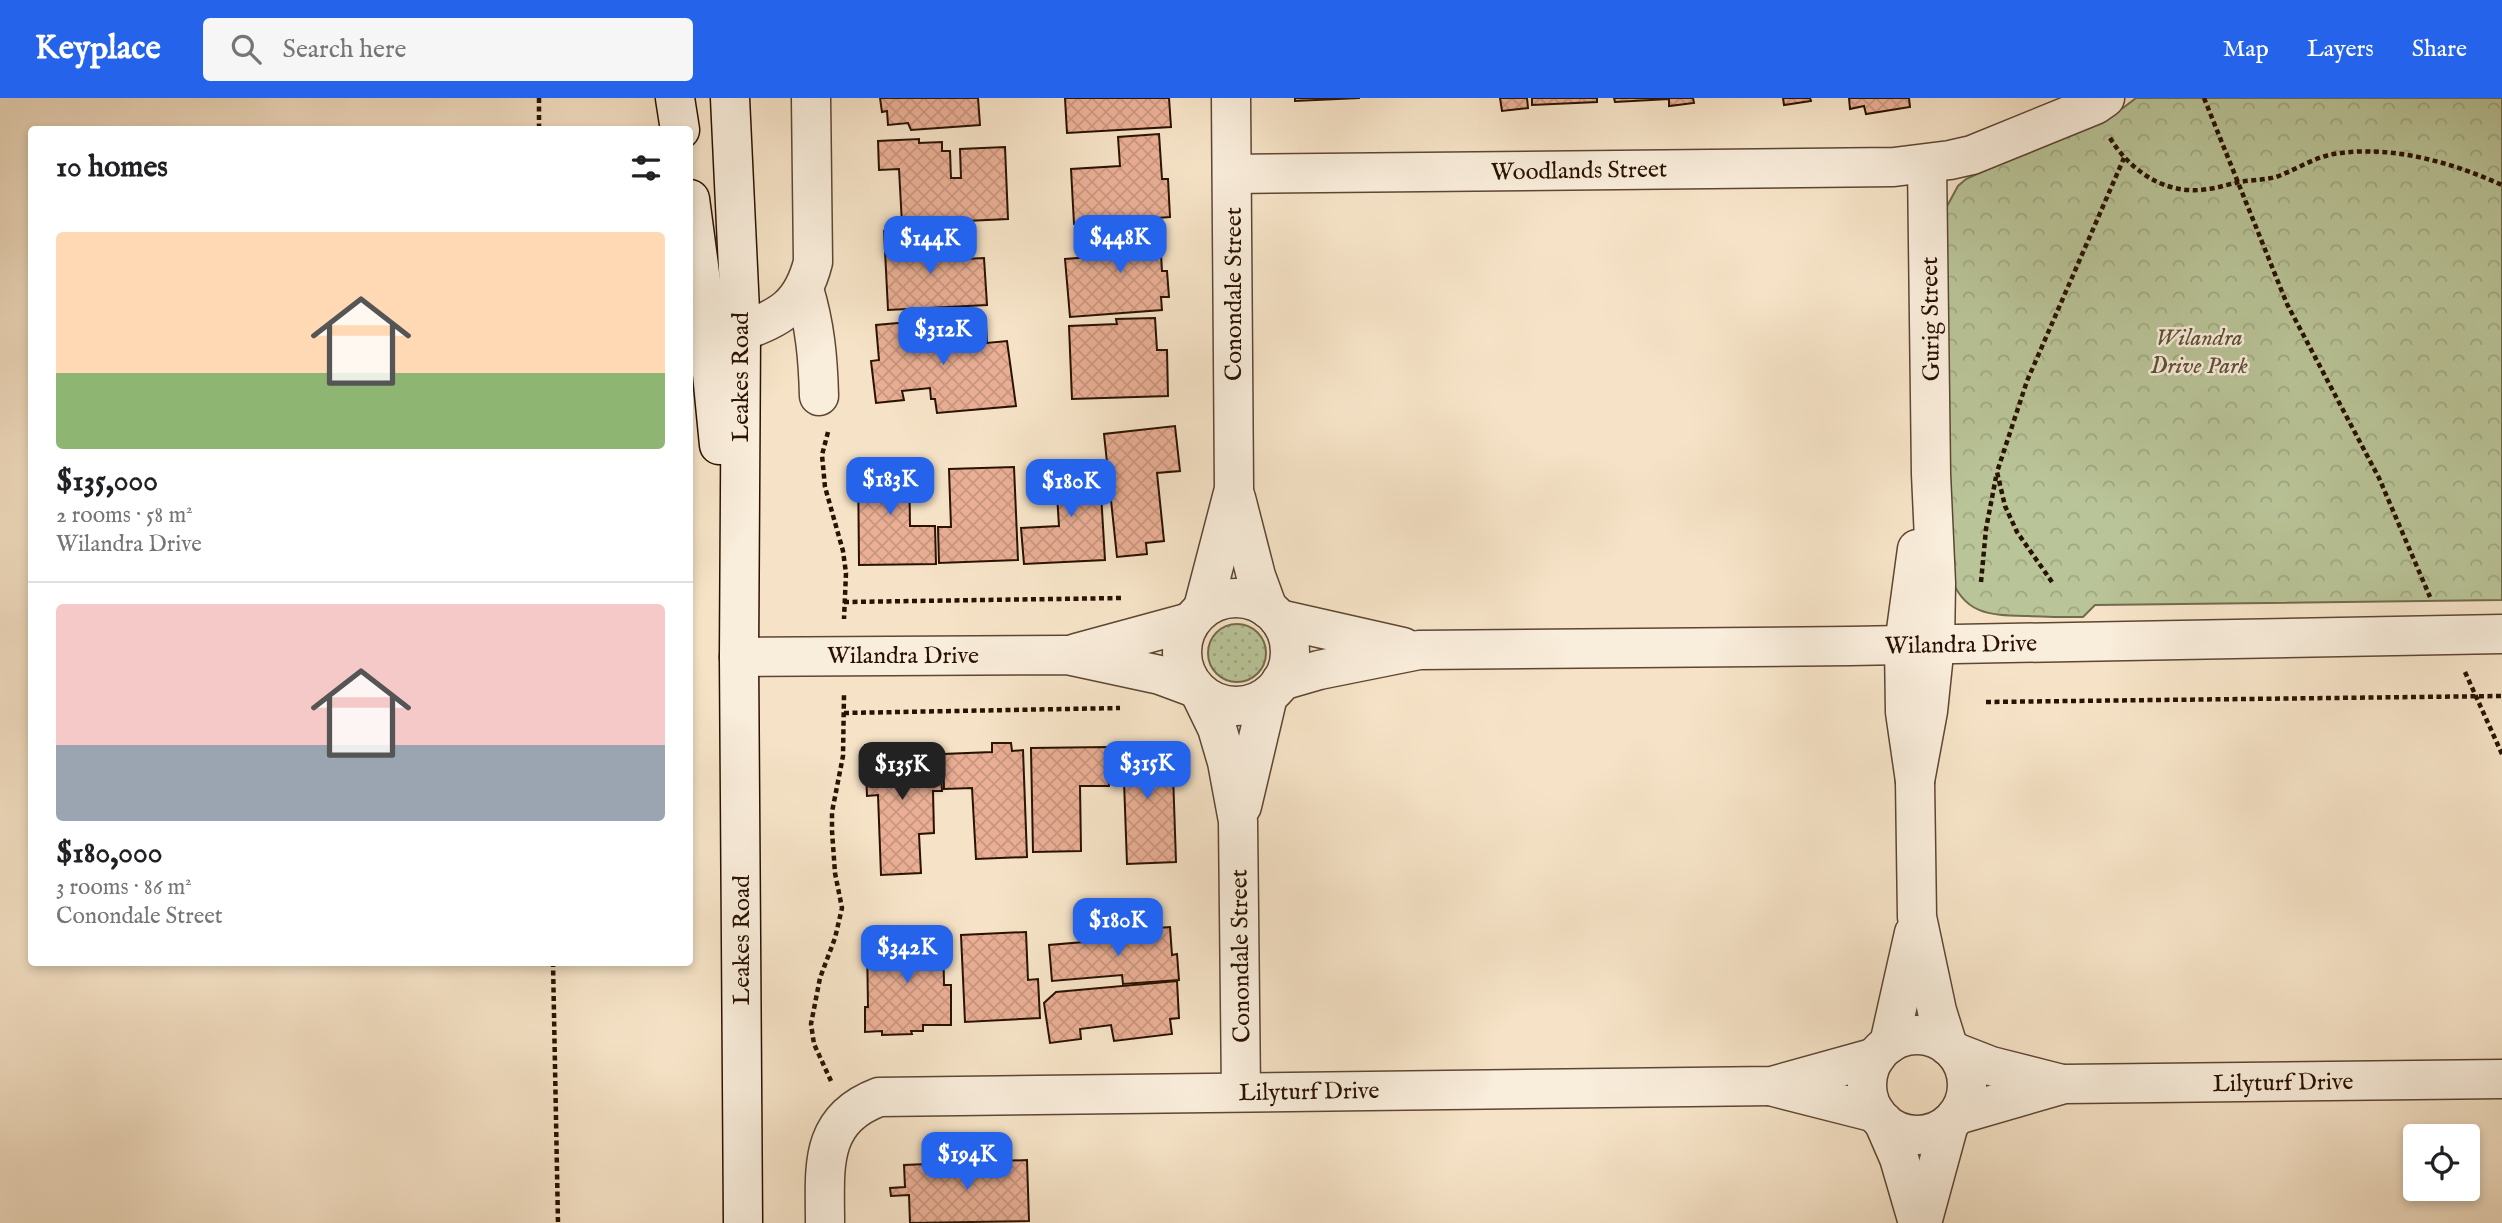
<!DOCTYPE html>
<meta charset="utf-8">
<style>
body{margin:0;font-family:"IM FELL English",serif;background:#f6f6f6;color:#202124;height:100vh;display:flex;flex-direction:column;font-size:26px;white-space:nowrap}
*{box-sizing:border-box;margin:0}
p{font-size:23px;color:#757577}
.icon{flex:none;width:38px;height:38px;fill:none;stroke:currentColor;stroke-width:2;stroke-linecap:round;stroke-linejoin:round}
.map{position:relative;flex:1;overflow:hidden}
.side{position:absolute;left:28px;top:28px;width:665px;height:840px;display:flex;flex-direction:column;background:#fff;border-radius:7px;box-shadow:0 4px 10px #0003}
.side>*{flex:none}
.buttons{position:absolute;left:2403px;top:1026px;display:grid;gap:14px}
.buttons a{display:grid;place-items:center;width:77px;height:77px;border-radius:7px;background:#fff;box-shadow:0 4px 10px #0003;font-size:35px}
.price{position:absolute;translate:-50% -60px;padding:0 16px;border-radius:14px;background:#2563eb;color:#fff;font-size:23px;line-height:46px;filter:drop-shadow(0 2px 4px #0008)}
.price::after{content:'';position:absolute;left:50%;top:42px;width:21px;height:16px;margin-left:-10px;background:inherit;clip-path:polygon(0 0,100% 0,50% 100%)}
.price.active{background:#222;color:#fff}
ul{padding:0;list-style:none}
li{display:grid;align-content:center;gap:14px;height:371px;padding:0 28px}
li+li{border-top:2px solid #e0e0e0}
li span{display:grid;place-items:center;height:217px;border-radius:7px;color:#555}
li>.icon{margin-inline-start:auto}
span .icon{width:126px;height:126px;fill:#fffc;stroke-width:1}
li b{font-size:30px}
h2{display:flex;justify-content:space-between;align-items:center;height:84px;padding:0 28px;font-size:30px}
header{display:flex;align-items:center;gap:42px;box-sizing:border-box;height:98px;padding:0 35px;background:#2563eb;color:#fff}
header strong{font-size:33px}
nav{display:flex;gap:38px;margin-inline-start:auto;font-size:24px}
.search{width:490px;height:63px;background:#f6f6f6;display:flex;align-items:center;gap:18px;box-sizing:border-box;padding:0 24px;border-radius:7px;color:#757577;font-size:26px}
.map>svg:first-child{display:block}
.park{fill:url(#park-crowns);stroke:#726b4c;stroke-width:2}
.garden{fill:url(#garden-dots);stroke:#726b4c;stroke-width:2}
.building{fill:url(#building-cross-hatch);stroke:#2a1201;stroke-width:2}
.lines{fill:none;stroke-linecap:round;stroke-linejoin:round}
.street-casing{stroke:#5d4632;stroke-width:41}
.secondary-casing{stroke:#2a1201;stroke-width:41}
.path{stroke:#2a1201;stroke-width:4.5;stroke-dasharray:5 3.5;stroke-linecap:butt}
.street{stroke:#f9eddb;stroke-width:38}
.secondary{stroke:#f9eddb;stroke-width:38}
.labels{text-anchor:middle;stroke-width:5;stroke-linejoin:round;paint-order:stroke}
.street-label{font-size:24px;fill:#2a1201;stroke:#f9eddb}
.park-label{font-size:24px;font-style:italic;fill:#5c5036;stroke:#f9eddb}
</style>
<header>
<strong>Keyplace</strong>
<div class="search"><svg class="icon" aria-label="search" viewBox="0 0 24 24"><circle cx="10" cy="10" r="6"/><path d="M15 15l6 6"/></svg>Search here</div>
<nav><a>Map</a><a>Layers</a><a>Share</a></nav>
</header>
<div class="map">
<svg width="2502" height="1125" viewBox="0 0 2502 1125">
<defs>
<pattern id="park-crowns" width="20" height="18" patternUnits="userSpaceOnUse" patternTransform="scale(1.75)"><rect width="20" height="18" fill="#b9c498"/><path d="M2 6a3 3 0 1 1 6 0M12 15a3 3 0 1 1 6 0" fill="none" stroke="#9fa781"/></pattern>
<pattern id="garden-dots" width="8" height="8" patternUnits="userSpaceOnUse" patternTransform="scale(1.75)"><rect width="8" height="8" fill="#b9c498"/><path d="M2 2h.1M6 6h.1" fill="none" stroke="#9fa781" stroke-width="1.8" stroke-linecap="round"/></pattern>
<pattern id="building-cross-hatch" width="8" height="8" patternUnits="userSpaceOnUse" patternTransform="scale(1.75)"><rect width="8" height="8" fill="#eaaf95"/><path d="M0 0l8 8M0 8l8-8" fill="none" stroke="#c9967f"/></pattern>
</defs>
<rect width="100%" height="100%" fill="#f6e3c7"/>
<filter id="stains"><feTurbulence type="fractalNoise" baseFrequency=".00286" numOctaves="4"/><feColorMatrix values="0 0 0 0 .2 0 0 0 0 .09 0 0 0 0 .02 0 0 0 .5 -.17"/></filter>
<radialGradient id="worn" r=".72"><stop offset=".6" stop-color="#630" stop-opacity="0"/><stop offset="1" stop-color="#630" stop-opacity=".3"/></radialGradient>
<path class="park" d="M 2136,0 L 2502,0 L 2502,502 L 2095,507 L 2083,519 C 2065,519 2047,519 2029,518 C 1991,517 1964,518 1950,477 L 1946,110 L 1958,88 L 1966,81 L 2123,10 Z"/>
<circle class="garden" cx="1237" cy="555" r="29"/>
<g class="building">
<path d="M 880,0 L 978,0 L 980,27 L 911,32 L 908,25 L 888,27 L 887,13 L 882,14 Z"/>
<path d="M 1065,0 L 1169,0 L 1171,29 L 1067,35 Z"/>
<path d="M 1295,0 L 1360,0 L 1295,3 Z"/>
<path d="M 1500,0 L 1527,0 L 1528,10 L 1502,13 Z"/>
<path d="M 1532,0 L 1597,0 L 1597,4 L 1532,7 Z"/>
<path d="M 1614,0 L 1693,0 L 1694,5 L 1669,8 L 1669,1 L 1615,4 Z"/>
<path d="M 1783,0 L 1810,0 L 1811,3 L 1784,7 Z"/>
<path d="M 1849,0 L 1909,0 L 1910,9 L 1866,16 L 1864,8 L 1850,11 Z"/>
<path d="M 1159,36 L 1162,81 L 1168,81 L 1170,119 L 1074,126 L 1071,71 L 1120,68 L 1118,39 Z"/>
<path d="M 919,41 L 919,45 L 942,44 L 942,53 L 950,53 L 951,80 L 961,80 L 960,51 L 1005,49 L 1008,121 L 902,126 L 899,71 L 879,72 L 878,43 Z"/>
<path d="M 1159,124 L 1162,173 L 1167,173 L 1169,199 L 1161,199 L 1162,212 L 1070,219 L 1065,161 L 1116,157 L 1114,127 Z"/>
<path d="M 920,131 L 922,163 L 984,160 L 987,207 L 888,212 L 884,133 Z"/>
<path d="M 1155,220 L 1157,252 L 1167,252 L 1168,298 L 1072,301 L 1069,228 L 1117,226 L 1116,221 Z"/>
<path d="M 920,223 L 918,231 L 986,226 L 987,245 L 1007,243 L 1016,308 L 937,315 L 935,301 L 931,301 L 930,290 L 902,293 L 904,302 L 876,305 L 871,263 L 879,262 L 876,227 Z"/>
<path d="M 1175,328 L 1180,373 L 1157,375 L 1164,443 L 1146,445 L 1147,456 L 1117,459 L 1104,336 Z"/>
<path d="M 909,360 L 910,428 L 935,428 L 936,466 L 859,467 L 858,361 Z"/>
<path d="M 1099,362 L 1105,462 L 1024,466 L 1021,430 L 1059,428 L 1055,365 Z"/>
<path d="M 1014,369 L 1018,462 L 939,465 L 938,429 L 951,429 L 949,371 Z"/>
<path d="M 913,645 L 913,656 L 940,655 L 942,693 L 933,693 L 934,735 L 919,736 L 921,775 L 881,777 L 878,697 L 867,698 L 865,647 Z"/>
<path d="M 992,645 L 1011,645 L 1012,653 L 1023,652 L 1027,759 L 976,761 L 972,690 L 944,691 L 943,656 L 992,654 Z"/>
<path d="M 1172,646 L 1176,764 L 1127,766 L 1124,683 L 1112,684 L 1111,648 Z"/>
<path d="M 1108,649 L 1109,688 L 1080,688 L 1081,753 L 1033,754 L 1031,650 Z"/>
<path d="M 1170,829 L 1172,857 L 1177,856 L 1179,882 L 1123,886 L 1122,877 L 1052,883 L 1049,847 L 1131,840 L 1130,832 Z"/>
<path d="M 1026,834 L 1028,882 L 1038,881 L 1040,920 L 965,924 L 961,837 Z"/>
<path d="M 896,835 L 943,835 L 944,887 L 951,887 L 951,927 L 923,927 L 923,933 L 911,933 L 912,936 L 882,937 L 882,933 L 865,934 L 865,909 L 868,909 L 867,845 L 896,845 Z"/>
<path d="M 1177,883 L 1179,920 L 1170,921 L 1172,936 L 1114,943 L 1111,927 L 1080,931 L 1081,941 L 1050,945 L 1044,905 L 1056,894 Z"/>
<path d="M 1027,1062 L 1029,1123 L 910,1125 L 909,1097 L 891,1098 L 890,1090 L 905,1089 L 904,1067 Z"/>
</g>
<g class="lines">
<defs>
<g id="street">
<path d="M 1232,76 L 1894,69 L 1950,62 L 1972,57 L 2095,7 L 2105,0"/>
<path d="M 804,191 C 815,227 818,260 819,298"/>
<path d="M 741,234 C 781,219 802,208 813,164 L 811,0"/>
<path d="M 1236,400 L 1256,478 L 1268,511"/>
<path d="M 1917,451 L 1904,547 L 1905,614 L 1915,683 L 1917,819 L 1937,913 L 1948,948"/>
<circle cx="1236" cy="554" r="54"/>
<path d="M 1203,510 L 1234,391 L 1231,0"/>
<path d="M 1279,521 L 1403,549"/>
<path d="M 1076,555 L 1190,524"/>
<path d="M 739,559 L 1067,557 L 1160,577 L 1195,590"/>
<path d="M 1281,583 L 1319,572 L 1419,552 L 1850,548 L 2502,536"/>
<path d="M 1200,595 L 1217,630 L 1227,664 L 1238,723 L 1241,994"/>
<path d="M 1915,683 L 1928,613 L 1935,546 L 1936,485 L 1931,376 L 1927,66"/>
<path d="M 1242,708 L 1268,598"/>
<circle cx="1917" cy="987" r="50"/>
<path d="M 1889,946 L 1914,835"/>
<path d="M 1955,954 L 1991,968 L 2062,986"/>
<path d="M 1774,989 L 1876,1015"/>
<path d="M 1957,1017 L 2064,986 L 2502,981"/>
<path d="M 1883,1023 L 1899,1060 L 1918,1125"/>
<path d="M 825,1125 C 825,1070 818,1022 879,999 L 1772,988 L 1876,959"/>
<path d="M 1922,1125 L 1949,1026"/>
</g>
<g id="secondary">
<path d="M 675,0 L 680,32"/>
<path d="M 730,0 L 741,234 L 739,559 L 743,1125"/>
<path d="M 690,101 L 708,235 L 719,347"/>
</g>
</defs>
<use href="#street" class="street-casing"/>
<use href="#secondary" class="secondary-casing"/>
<g class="path">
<path d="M 539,0 L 539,32"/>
<path d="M 2204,0 L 2287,206 L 2379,380 L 2430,499"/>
<path d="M 2110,40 C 2131,74 2167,98 2208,91 C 2218,90 2229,86 2239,84 C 2251,82 2264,82 2276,79 C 2298,71 2317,57 2341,55 C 2395,48 2453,65 2502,87"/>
<path d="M 828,334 L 822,357 L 825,389 L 843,453 L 846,475 L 844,521"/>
<path d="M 1981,484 L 1986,431 L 1996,379"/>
<path d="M 2052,484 L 2017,434 L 2005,408 L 1997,374 L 2027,283 L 2124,60"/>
<path d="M 844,504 L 1123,500"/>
<path d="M 2465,574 L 2502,656"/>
<path d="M 1986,604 L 2502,598"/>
<path d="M 844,615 L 1120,610"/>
<path d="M 553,864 L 558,1125"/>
<path d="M 831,983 L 814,946 L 811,926 L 820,880 L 835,840 L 842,810 L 835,775 L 832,733 L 832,714 L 843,658 L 844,596"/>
</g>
<use href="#street" class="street"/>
<use href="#secondary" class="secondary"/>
</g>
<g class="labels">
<g class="street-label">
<text transform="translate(1579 72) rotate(-1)" y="8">Woodlands Street</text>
<text transform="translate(1233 196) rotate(-90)" y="8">Conondale Street</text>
<text transform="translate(1930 221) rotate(-91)" y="8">Gurig Street</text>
<text transform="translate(740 279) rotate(-90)" y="8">Leakes Road</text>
<text transform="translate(1961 546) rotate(-1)" y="8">Wilandra Drive</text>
<text x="903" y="565">Wilandra Drive</text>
<text transform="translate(741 842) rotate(-90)" y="8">Leakes Road</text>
<text transform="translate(1240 858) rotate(-91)" y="8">Conondale Street</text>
<text transform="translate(2283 984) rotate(-1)" y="8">Lilyturf Drive</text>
<text transform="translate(1309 993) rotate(-1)" y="8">Lilyturf Drive</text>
</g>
<g class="park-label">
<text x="2199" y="247">Wilandra<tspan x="2199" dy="28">Drive Park</tspan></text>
</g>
</g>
<rect width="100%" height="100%" filter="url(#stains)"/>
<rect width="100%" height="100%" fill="url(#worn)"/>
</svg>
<div class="buttons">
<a><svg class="icon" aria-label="locate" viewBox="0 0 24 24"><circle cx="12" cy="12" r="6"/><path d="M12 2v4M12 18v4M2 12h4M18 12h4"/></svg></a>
</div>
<b class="price" style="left:1120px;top:177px">$448K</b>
<b class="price" style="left:930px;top:178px">$144K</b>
<b class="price" style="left:943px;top:269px">$312K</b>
<b class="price" style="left:890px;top:419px">$183K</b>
<b class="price" style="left:1071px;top:421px">$180K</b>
<b class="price" style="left:1147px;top:703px">$315K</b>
<b class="price active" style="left:902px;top:704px">$135K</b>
<b class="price" style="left:1118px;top:860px">$180K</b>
<b class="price" style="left:907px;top:887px">$342K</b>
<b class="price" style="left:967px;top:1094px">$194K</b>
<section class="side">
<h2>10 homes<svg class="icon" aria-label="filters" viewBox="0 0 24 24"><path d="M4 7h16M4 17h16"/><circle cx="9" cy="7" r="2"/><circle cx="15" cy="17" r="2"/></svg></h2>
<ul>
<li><span style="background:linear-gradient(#ffd9b3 65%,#8fb573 0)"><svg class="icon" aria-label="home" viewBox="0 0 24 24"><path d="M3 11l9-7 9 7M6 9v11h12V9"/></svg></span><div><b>$135,000</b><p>2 rooms · 58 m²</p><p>Wilandra Drive</p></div></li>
<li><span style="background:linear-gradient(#f6c9c9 65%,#9aa5b1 0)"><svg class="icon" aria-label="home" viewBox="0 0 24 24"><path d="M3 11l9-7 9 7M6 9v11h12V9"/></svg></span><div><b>$180,000</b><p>3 rooms · 86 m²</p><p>Conondale Street</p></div></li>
</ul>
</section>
</div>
